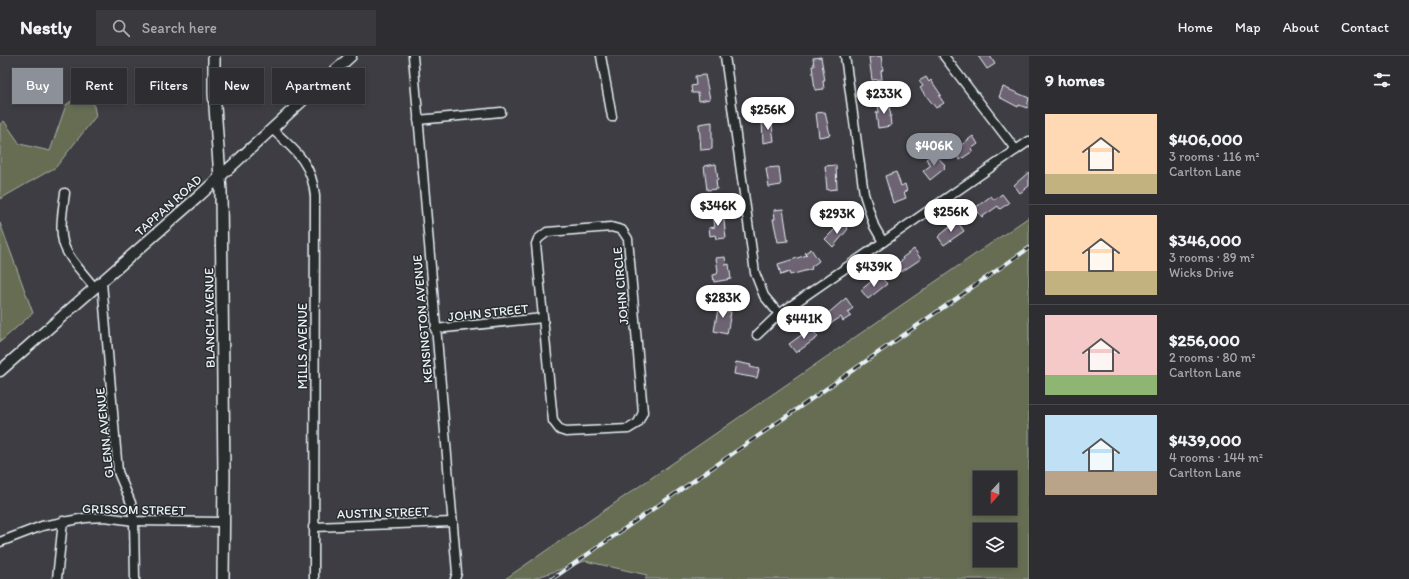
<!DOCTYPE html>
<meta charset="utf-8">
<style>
body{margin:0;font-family:Itim,sans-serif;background:#3a3a3e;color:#f1f3f6;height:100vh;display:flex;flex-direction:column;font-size:15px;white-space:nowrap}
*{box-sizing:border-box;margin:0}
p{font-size:13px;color:#a7a8ac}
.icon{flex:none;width:22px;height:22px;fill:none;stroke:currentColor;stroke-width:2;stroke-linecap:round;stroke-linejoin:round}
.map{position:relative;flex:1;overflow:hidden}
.side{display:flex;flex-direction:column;background:#2e2e32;width:380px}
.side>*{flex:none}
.guide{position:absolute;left:12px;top:12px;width:380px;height:36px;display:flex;gap:8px}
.needle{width:26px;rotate:201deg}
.controls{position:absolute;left:973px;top:415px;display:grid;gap:8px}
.controls a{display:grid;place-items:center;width:44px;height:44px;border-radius:0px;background:#2e2e32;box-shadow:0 2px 6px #0003,0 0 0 1px #494a4d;font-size:20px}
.price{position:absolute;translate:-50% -34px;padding:0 9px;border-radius:14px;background:#fff;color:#222;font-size:13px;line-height:26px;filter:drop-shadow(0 1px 2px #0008)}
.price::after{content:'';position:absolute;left:50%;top:24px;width:12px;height:9px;margin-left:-6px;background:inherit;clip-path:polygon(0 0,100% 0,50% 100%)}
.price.current{background:#8c9099;color:#fff}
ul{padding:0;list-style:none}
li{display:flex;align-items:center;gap:12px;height:100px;padding:0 16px}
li+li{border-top:1px solid #494a4d}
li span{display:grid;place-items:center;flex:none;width:112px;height:80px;border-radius:0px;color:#555}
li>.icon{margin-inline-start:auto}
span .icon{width:48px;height:48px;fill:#fffc;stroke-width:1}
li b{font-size:17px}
h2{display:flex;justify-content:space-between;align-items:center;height:48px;padding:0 16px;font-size:17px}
.tag{padding:0 14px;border-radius:0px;background:#2e2e32;box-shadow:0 2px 6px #0003,0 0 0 1px #494a4d;font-size:14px;line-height:36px}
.tag.current{background:#8c9099;color:#fff}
header{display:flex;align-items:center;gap:24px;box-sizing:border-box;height:56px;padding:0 20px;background:#2e2e32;border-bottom:1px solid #494a4d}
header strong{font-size:19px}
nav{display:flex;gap:22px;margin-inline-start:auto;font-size:14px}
.search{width:280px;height:36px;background:#3a3a3e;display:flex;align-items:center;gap:10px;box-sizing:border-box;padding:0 14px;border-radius:0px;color:#a7a8ac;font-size:15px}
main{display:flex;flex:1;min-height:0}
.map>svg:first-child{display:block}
.green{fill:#666d53;stroke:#a7afa6;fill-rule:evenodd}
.building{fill:#6e6373;stroke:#e8f1f8}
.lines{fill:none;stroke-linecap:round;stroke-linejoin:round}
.minor-casing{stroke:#e8f1f8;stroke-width:11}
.tertiary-casing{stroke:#e8f1f8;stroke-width:13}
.secondary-casing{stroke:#e8f1f8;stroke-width:14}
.minor{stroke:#2a2d2e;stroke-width:8}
.tertiary{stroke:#2a2d2e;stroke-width:10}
.secondary{stroke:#2a2d2e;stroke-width:11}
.rail-casing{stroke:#e8f1f8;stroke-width:4}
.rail{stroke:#2a2d2e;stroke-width:2.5;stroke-dasharray:8;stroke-linecap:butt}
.labels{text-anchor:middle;stroke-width:3;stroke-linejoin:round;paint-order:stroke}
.street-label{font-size:13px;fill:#e8f1f8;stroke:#2a2d2e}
</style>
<header>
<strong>Nestly</strong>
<div class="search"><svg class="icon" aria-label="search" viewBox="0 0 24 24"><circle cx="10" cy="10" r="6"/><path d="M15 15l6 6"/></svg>Search here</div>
<nav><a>Home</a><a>Map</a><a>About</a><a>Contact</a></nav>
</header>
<main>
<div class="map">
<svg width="1029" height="523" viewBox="0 0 1029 523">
<rect width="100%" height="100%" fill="#3e3d43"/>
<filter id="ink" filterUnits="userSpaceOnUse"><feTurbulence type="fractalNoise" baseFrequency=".025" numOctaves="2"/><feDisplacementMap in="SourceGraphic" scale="8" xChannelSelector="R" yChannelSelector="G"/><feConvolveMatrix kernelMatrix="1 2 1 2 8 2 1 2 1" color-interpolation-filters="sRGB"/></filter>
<g filter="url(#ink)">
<g class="green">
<path d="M 90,31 L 96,60 L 56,111 L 0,143 L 0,68 L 4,65 L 20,88 L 50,95 L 66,49 Z"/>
<path d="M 1029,161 L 1029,523 L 645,523 L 647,519 L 585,505 L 532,523 L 505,523 ZM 980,422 L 1010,422 L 1010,452 L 980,452 ZM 980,474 L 1010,474 L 1010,504 L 980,504 Z"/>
<path d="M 0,167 L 33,257 L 0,286 Z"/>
</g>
<g class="building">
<path d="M 881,0 L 883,14 L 881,15 L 882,23 L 872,24 L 869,1 Z"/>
<path d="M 978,0 L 990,0 L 995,8 L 987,13 Z"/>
<path d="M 821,1 L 825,25 L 823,25 L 824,33 L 815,34 L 812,10 L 814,10 L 813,2 Z"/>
<path d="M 705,19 L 710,43 L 699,45 L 698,37 L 692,37 L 691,30 L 696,29 L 695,20 Z"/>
<path d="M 926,21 L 929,26 L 931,24 L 941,39 L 939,40 L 944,47 L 936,52 L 920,32 L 923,30 L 919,25 Z"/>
<path d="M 1003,31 L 1029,42 L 1027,52 L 1019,49 L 1018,51 L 999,41 Z"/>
<path d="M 888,46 L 891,60 L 890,60 L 891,70 L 878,72 L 876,56 L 879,56 L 878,47 Z"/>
<path d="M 825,56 L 830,79 L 819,81 L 816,57 Z"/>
<path d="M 771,62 L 774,85 L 763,87 L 762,63 Z"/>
<path d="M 712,66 L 712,93 L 701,94 L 699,68 Z"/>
<path d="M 973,80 L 978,88 L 971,93 L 973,95 L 960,104 L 950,91 L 957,86 L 960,90 Z"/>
<path d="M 934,97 L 945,109 L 944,110 L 945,112 L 930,124 L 923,115 L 931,109 L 926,103 Z"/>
<path d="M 716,108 L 718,124 L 716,124 L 717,133 L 707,134 L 704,110 Z"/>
<path d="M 836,109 L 837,133 L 827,134 L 825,110 Z"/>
<path d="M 779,111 L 781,129 L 769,131 L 766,112 Z"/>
<path d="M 896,116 L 901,130 L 905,128 L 907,135 L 904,136 L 906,142 L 893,147 L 885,120 Z"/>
<path d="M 1029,116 L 1029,130 L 1020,137 L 1014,129 Z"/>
<path d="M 1002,138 L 1009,147 L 1000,153 L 998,150 L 982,161 L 975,152 L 991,140 L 994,144 Z"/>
<path d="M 783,153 L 788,185 L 778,186 L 773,163 L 775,163 L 774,154 Z"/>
<path d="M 723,157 L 726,182 L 716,183 L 715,179 L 710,180 L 709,172 L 715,171 L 713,158 Z"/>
<path d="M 957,165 L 964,175 L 944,189 L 938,181 Z"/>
<path d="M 842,166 L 848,173 L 833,191 L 825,183 Z"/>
<path d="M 811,193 L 819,205 L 811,211 L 812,213 L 790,219 L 789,216 L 781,219 L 778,208 L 807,199 L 805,197 Z"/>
<path d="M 914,193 L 921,203 L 901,216 L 896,208 L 903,204 L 902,202 Z"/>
<path d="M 725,201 L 726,209 L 729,208 L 731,223 L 714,226 L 713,219 L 717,218 L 718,215 L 716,202 Z"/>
<path d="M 881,221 L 887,228 L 868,243 L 861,234 L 873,224 L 874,226 Z"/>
<path d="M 846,242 L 853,252 L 848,256 L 851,260 L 843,265 L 841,261 L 830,268 L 825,260 Z"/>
<path d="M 719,248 L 728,249 L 727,255 L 731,256 L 727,278 L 714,275 Z"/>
<path d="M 811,272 L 818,281 L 796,297 L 789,288 Z"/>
<path d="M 736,306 L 751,309 L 750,311 L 759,313 L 757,322 L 734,318 Z"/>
</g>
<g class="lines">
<defs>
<g id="minor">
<path d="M 413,0 L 457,517 L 455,523"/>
<path d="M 601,0 L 612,61"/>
<path d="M 725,0 L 755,217 L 764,240 L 779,258"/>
<path d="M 845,0 L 864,138 L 874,170 L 883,186"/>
<path d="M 944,0 L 1016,94"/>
<path d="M 418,64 L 501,56"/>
<path d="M 272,73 C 295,94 312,107 315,140 L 314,523"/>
<path d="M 65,137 C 57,192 61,191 95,232"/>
<path d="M 611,171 L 622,174 L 628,183 L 643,356 L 638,367 L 628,373 L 566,376 L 560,374 L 553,365 L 536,188 L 538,183 L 547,176 Z"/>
<path d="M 102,226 L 118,416 L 131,447 L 134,465 L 135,523"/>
<path d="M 435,273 L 543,262"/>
<path d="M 757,279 L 779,258 L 1029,85"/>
<path d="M 313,471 L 453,466"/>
<path d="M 0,486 L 42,470 L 85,462 L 105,461 L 134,465 L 224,466"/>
<path d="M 57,523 L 63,465"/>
</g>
<path id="tertiary" d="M 0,315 L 198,141 L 351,0"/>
<path id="secondary" d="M 214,0 L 214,36 L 221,136 L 224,420 L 223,523"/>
</defs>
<use href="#minor" class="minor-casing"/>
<use href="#tertiary" class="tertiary-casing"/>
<use href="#secondary" class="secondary-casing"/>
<use href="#minor" class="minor"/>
<use href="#tertiary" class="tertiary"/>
<use href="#secondary" class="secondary"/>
<defs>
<path id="rail" d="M 552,523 L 1029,192"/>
</defs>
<use href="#rail" class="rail-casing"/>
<use href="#rail" class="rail"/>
</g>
</g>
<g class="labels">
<g class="street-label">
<text transform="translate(168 149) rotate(-42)" y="5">TAPPAN ROAD</text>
<text transform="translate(620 230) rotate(-95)" y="5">JOHN CIRCLE</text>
<text transform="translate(488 256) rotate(-6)" y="5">JOHN STREET</text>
<text transform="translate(209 262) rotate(-91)" y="5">BLANCH AVENUE</text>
<text transform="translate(422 263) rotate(-95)" y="5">KENSINGTON AVENUE</text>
<text transform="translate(302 290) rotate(-90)" y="5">MILLS AVENUE</text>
<text transform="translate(104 377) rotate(-96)" y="5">GLENN AVENUE</text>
<text transform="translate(134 453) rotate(1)" y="5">GRISSOM STREET</text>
<text transform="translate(383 456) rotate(-2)" y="5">AUSTIN STREET</text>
</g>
</g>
</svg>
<div class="controls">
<a><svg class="needle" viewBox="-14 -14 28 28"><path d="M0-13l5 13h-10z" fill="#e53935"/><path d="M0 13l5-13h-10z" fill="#a7a8ac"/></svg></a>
<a><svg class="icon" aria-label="layers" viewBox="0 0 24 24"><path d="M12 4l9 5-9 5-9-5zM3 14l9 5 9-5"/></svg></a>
</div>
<b class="price" style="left:884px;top:59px">$233K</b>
<b class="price" style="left:768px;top:75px">$256K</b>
<b class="price current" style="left:934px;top:111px">$406K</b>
<b class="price" style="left:718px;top:171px">$346K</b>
<b class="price" style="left:951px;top:177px">$256K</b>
<b class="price" style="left:837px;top:179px">$293K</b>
<b class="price" style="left:874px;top:232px">$439K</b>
<b class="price" style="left:723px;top:263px">$283K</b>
<b class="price" style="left:804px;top:284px">$441K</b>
<div class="guide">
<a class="tag current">Buy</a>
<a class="tag">Rent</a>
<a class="tag">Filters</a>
<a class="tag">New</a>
<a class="tag">Apartment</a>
</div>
</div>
<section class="side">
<h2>9 homes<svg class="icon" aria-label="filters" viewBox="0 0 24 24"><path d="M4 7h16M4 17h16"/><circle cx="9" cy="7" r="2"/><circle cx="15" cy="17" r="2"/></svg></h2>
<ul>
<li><span style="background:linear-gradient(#ffd9b3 75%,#c2b280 0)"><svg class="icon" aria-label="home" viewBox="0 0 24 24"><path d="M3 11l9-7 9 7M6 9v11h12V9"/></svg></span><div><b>$406,000</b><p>3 rooms · 116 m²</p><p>Carlton Lane</p></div></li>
<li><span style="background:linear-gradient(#ffd9b3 70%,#c2b280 0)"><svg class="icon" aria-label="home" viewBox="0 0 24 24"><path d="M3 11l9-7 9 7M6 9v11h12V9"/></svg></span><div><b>$346,000</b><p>3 rooms · 89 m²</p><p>Wicks Drive</p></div></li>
<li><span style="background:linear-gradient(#f6c9c9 75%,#8fb573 0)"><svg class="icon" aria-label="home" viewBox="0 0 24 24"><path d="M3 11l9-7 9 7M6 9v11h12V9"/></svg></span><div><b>$256,000</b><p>2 rooms · 80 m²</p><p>Carlton Lane</p></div></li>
<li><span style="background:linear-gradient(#bfe0f5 70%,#b9a48a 0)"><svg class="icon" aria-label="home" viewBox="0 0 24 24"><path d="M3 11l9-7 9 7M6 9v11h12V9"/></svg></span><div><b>$439,000</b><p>4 rooms · 144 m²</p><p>Carlton Lane</p></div></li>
</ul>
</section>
</main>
